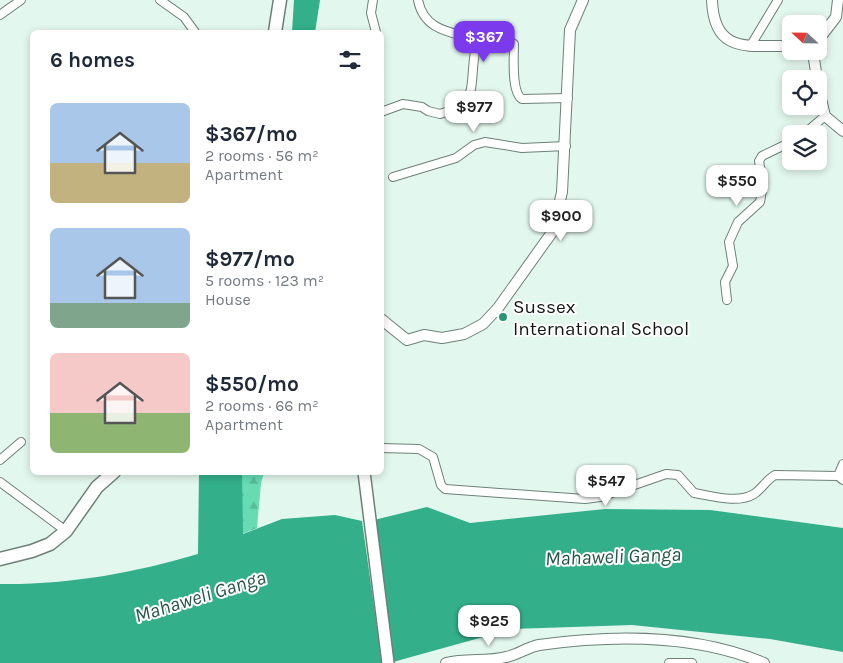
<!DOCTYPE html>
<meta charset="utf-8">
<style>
body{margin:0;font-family:Karla,sans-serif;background:#f6f6f7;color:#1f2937;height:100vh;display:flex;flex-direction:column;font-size:19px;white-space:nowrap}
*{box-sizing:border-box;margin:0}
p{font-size:16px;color:#747a83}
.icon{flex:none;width:28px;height:28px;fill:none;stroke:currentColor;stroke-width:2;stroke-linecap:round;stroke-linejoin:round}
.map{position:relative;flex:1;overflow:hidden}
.panel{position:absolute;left:30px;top:30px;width:354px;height:445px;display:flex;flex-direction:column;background:#fff;border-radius:8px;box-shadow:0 2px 8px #0003}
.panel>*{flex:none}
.needle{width:32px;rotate:292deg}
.fabs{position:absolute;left:782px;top:15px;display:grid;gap:10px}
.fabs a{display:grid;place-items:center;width:45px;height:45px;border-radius:8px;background:#fff;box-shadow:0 2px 8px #0003;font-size:25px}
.price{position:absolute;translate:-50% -42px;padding:0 11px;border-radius:10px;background:#fff;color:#222;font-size:16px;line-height:32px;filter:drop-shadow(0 1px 2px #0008)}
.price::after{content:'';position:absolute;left:50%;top:30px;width:15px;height:11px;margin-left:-8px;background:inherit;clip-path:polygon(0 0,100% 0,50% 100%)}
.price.current{background:#7c3aed;color:#fff}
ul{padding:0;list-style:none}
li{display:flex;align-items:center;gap:15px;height:125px;padding:0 20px}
li span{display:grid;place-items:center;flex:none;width:140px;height:100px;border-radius:8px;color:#555}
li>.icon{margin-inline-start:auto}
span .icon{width:60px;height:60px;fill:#fffc;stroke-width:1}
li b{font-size:21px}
h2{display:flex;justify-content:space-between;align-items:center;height:60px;padding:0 20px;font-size:21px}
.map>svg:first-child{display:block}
.forest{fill:url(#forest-firs)}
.water{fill:#33af8a}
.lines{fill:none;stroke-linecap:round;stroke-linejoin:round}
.minor-casing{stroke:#6d8078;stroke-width:10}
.tertiary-casing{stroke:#6d8078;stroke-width:12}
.secondary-casing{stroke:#6d8078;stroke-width:14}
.primary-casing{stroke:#6d8078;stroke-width:15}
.minor{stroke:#fff;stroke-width:8}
.tertiary{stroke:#fff;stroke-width:10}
.secondary{stroke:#fff;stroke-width:11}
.primary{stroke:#fff;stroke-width:12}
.poi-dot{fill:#279474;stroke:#fefefe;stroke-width:2}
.labels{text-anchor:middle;stroke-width:4;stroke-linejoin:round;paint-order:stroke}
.poi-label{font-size:19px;fill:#101714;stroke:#fefefe;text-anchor:start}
.water-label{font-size:20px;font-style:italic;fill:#265646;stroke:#fefefe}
</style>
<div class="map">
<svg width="843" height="663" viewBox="0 0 843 663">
<defs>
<pattern id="forest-firs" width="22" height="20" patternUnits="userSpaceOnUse" patternTransform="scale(1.25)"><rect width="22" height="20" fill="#67dcb4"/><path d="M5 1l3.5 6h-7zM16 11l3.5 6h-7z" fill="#58bc9a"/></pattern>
</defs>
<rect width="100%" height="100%" fill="#e2f7ee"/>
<path class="forest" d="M 242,473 L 264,473 L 261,483 L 257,528 L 242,534 Z"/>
<g class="water">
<path d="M 294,0 L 320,0 L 315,32 L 292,32 Z"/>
<path d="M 199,473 L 242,473 L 243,534 L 282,519 L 335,515 L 362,521 L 382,663 L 0,663 L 0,584 C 67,585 134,573 198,554 Z"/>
<path d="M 427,507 L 470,523 L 605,509 L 710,510 L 843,528 L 843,652 L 770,639 L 632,625 L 512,629 L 393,662 L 374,520 Z"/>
</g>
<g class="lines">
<defs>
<g id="minor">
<path d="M 160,0 L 184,17 L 195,32"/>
<path d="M 373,0 L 371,13 L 376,32"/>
<path d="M 418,0 C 424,31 451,32 478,40"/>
<path d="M 0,15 L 21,0"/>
<path d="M 751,45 L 778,0"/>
<path d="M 381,112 L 403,104 L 422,107 L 428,111 L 440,114 L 466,105 C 476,84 470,61 478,40 C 488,36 505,38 514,44 C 514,57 511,92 522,99 L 568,98"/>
<path d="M 804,134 L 825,116"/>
<path d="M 393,177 L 456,158 L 474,145 L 485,142 L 522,148 L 566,146"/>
<path d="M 727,300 L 725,282 L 733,266 L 729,242 L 738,222 L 760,202 L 763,184 L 759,161 L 762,156 L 791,142"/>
<path d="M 381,448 L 419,449 L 433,457 L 441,485 L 445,489 L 585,499 L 600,497 L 666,474 L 678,475 L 694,493 C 712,496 738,504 754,494 C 762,489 766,480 775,475 L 838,476 L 843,480"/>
<path d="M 0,460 L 21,442"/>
<path d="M 838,476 L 843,464"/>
<path d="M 0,482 L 66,531"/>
<path d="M 669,663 L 692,663"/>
</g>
<g id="tertiary">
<path d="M 712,0 C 714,55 749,45 791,46"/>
<path d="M 819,39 L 836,17 L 838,0"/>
<path d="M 810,51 L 814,59 L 817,79"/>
<path d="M 819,90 L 825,116 L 843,131"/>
<path d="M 381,319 L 407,340 L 424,335 L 442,338 L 464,334 L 483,324 L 498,308 L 553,231 L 562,192 L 570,30 L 583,0"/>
<path d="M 446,663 C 466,658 487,662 506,657 C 517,655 528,647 539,645 C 611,635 695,634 764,663"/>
</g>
<path id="secondary" d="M 364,472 L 388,663"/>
<g id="primary">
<path d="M 275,32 L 280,0"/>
<path d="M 0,559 L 32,551 L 50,544 L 66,531 L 97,487 L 114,472"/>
</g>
</defs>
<use href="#minor" class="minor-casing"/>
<use href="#tertiary" class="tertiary-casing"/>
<use href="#secondary" class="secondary-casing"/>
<use href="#primary" class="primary-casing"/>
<use href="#minor" class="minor"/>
<use href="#tertiary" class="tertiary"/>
<use href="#secondary" class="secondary"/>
<use href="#primary" class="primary"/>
</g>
<circle class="poi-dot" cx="503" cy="317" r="5"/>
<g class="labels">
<g class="poi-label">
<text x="513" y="313">Sussex<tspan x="513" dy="22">International School</tspan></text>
</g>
<g class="water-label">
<text transform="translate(613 556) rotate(-2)" y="7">Mahaweli Ganga</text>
<text transform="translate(200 596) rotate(-17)" y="7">Mahaweli Ganga</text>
</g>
</g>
</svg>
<div class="fabs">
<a><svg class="needle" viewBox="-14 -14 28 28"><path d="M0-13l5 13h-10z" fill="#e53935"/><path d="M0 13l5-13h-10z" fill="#747a83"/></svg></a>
<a><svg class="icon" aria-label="locate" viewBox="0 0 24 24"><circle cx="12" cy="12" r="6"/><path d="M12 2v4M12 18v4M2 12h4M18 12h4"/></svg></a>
<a><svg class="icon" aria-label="layers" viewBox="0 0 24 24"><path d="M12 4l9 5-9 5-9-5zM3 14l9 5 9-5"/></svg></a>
</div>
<b class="price current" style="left:484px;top:63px">$367</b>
<b class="price" style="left:474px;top:133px">$977</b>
<b class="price" style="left:737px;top:207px">$550</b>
<b class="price" style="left:561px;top:242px">$900</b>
<b class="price" style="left:606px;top:507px">$547</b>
<b class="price" style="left:489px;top:647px">$925</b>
<section class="panel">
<h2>6 homes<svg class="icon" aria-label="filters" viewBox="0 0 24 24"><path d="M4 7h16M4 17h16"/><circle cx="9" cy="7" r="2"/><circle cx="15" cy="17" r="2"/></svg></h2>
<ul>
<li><span style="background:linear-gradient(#a9c7e8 60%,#c2b280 0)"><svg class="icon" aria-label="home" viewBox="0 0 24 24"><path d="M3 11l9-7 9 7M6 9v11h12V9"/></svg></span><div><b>$367/mo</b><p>2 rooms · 56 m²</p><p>Apartment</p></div></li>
<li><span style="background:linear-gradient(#a9c7e8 75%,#7fa58c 0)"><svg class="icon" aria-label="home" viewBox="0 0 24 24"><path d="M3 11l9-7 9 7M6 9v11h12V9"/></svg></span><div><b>$977/mo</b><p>5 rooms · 123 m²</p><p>House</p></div></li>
<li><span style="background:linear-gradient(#f6c9c9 60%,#8fb573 0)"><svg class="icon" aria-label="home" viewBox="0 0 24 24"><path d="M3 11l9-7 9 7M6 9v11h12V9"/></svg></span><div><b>$550/mo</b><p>2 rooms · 66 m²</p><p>Apartment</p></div></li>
</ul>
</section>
</div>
